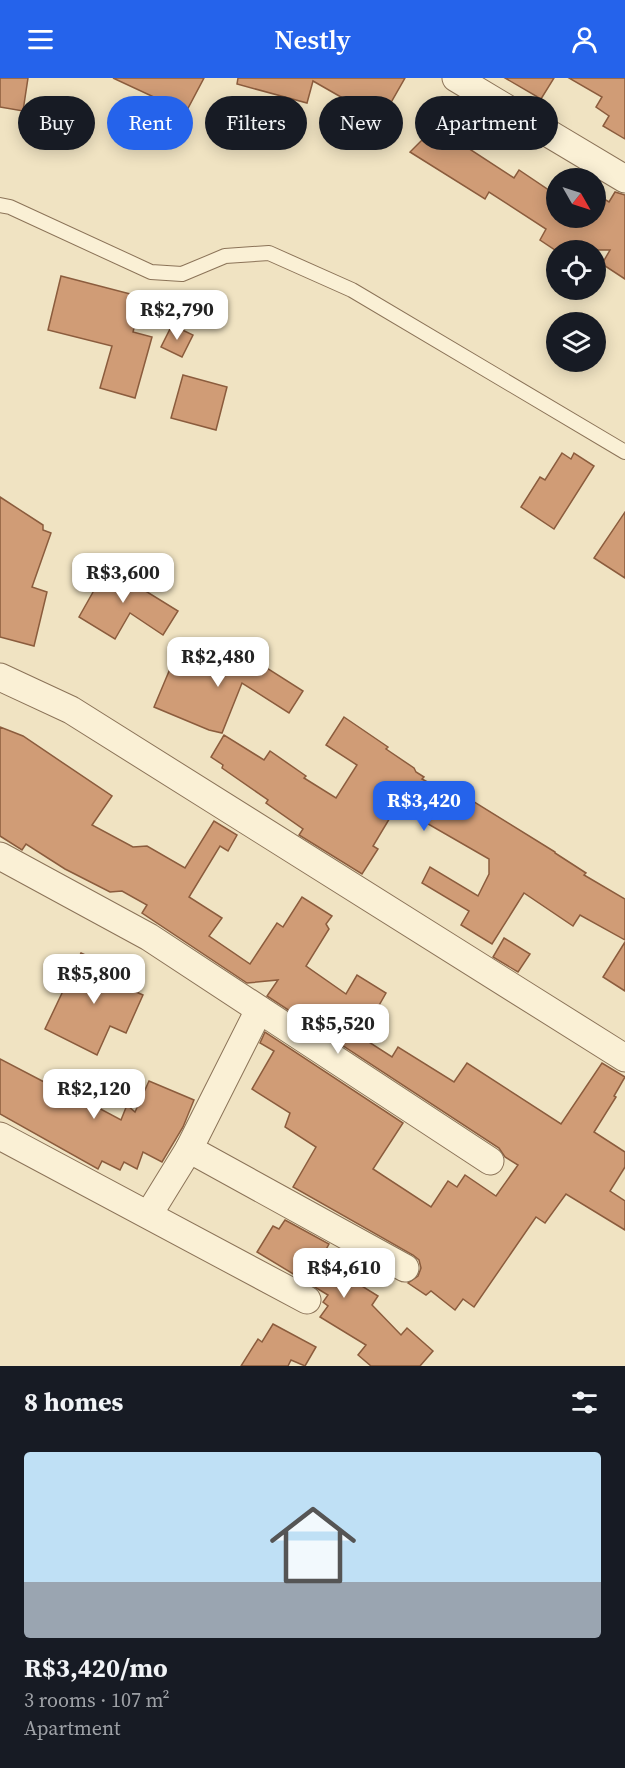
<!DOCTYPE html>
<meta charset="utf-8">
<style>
body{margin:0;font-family:"Source Serif 4",serif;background:#242831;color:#f1f3f6;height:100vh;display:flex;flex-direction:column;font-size:22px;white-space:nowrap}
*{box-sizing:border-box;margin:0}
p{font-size:20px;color:#9ea1a6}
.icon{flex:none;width:33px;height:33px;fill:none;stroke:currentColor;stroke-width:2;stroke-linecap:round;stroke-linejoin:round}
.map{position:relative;height:1288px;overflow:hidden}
.drawer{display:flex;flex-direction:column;background:#171b24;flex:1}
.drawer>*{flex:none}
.banner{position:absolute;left:18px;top:18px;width:590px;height:54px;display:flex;gap:12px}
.needle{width:39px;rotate:129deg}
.controls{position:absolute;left:546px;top:90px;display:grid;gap:12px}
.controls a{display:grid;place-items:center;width:60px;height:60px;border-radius:50%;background:#171b24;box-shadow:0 3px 15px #0003;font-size:30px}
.price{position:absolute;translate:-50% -51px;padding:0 14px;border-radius:12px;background:#fff;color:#222;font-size:20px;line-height:39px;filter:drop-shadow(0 2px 3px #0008)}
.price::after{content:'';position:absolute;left:50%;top:36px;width:18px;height:14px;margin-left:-9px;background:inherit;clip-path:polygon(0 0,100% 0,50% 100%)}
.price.on{background:#2563eb;color:#fff}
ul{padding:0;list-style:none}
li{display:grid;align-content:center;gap:12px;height:318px;padding:0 24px}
li span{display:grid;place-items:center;height:186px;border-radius:6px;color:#555}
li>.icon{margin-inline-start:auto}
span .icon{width:108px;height:108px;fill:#fffc;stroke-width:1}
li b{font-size:26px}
h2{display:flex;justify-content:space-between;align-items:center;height:72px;padding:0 24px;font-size:26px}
.tag{padding:0 21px;border-radius:27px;background:#171b24;box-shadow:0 3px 15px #0003;font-size:21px;line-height:54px}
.tag.on{background:#2563eb;color:#fff}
header{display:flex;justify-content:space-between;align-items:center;height:78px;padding:0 24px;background:#2563eb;color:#fff;font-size:27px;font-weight:600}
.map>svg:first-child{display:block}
.building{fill:#d09c76;stroke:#8b5c3d;stroke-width:1.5}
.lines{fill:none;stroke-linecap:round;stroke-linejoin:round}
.service-casing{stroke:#8b7358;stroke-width:16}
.minor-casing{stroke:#8b7358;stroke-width:29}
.service{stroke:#faf0d5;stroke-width:14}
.minor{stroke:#faf0d5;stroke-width:27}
</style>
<header><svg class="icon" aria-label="menu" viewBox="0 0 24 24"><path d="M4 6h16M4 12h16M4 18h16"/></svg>Nestly<svg class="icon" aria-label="person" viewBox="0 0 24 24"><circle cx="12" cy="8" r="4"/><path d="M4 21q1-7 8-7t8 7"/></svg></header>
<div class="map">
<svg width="625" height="1288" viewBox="0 0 625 1288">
<rect width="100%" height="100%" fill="#f0e3c2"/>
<g class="building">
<path d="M 0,0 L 28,0 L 23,33 L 0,29 Z"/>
<path d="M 113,0 L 204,0 L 186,34 Z"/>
<path d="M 238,0 L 405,0 L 381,42 L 313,3 L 307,25 L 237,6 Z"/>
<path d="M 505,0 L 554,0 L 541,21 Z"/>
<path d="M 569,0 L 625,0 L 625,61 L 603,48 L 609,38 L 596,29 L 602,19 Z"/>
<path d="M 462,22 L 472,28 L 451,59 L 514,100 L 519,92 L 556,117 L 556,140 L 596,140 L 596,116 L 609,124 L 615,114 L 625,117 L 625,201 L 602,186 L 610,172 L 555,172 L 540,162 L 546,151 L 489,114 L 485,121 L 410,74 Z"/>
<path d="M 61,198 L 142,219 L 133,254 L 152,259 L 135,320 L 100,310 L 112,268 L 48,252 Z"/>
<path d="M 172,247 L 193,257 L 182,279 L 161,269 Z"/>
<path d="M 183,297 L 227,309 L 216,352 L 171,340 Z"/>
<path d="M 562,375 L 571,381 L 574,375 L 594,388 L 554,451 L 521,429 L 540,399 L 545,402 Z"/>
<path d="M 0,419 L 43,447 L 43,452 L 51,455 L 32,509 L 47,514 L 34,568 L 0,559 Z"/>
<path d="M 625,434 L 625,500 L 594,480 Z"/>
<path d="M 97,483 L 178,533 L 163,557 L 130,535 L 115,561 L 79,539 L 97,507 L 86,500 Z"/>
<path d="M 180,567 L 228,587 L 237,571 L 303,613 L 289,635 L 242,605 L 222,655 L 209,652 L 154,629 Z"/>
<path d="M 344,639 L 388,669 L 386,671 L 414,690 L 416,694 L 424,699 L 422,701 L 466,725 L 468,720 L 555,774 L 555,775 L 586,795 L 584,797 L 625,821 L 625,862 L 580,837 L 573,848 L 524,815 L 492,866 L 461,847 L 469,833 L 422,805 L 430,789 L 478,818 L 489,796 L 489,781 L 397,728 L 373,768 L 378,771 L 362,796 L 299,757 L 303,751 L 266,725 L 268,722 L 222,690 L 223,687 L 211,679 L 224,657 L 264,682 L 270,673 L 306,698 L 304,700 L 336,720 L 357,687 L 326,667 Z"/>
<path d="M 0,649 L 23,658 L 112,718 L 92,747 L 133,769 L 147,768 L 185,790 L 214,743 L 237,757 L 228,773 L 220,768 L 189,819 L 222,840 L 209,858 L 250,886 L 277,845 L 283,849 L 302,819 L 332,838 L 326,846 L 329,851 L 306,888 L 346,916 L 357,897 L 386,915 L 361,959 L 392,979 L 398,969 L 454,1004 L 467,985 L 561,1046 L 602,985 L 625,999 L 614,1018 L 616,1019 L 594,1054 L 625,1074 L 625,1089 L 610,1113 L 625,1123 L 625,1152 L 566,1116 L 545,1145 L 536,1139 L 474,1229 L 463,1221 L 455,1232 L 431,1213 L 426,1217 L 408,1205 L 418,1198 L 421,1190 L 419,1182 L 413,1177 L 293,1109 L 316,1069 L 285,1049 L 290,1035 L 252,1011 L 274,973 L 260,965 L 265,954 L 403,1045 L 373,1091 L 431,1129 L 448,1103 L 457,1109 L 465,1097 L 496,1118 L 518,1087 L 505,1079 L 499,1070 L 267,918 L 278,902 L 247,905 L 142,835 L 147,827 L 122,813 L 110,814 L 65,791 L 26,766 L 22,772 L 0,758 Z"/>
<path d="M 504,860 L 530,876 L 518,894 L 493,879 Z"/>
<path d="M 625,864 L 625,913 L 603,899 Z"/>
<path d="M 81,875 L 132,899 L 127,910 L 143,917 L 126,955 L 110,948 L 97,977 L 45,951 Z"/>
<path d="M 0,981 L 48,1006 L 50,1004 L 121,1042 L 127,1027 L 135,1034 L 149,1003 L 194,1022 L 183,1049 L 162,1084 L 143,1074 L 137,1091 L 124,1084 L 120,1092 L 102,1083 L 98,1091 L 0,1036 Z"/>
<path d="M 285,1142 L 329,1166 L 320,1182 L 378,1218 L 372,1227 L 401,1257 L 407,1250 L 433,1273 L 420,1288 L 371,1288 L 358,1277 L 366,1267 L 320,1239 L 328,1228 L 323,1224 L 328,1217 L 257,1174 L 273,1148 L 279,1151 Z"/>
<path d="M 273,1246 L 316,1269 L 305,1288 L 291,1282 L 288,1288 L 241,1288 L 258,1261 L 262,1264 Z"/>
</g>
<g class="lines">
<defs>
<path id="service" d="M 0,127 L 10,129 L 151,194 L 182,196 L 225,178 L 269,175 L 352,212 L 625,374"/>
<g id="minor">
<path d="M 456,0 L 625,101"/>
<path d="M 0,599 L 71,632 L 625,980"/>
<path d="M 0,778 L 149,859 L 490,1083"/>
<path d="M 0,1058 L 307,1222"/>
<path d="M 189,1071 L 405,1190"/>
<path d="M 149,1136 L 189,1071 L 259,932"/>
</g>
</defs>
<use href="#service" class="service-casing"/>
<use href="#minor" class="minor-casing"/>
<use href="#service" class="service"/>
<use href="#minor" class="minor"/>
</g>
</svg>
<div class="controls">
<a><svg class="needle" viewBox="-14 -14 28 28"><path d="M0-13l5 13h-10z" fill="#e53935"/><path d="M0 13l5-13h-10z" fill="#9ea1a6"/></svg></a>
<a><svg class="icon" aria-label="locate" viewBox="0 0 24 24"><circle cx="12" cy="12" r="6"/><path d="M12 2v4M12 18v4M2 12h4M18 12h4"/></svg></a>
<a><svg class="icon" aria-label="layers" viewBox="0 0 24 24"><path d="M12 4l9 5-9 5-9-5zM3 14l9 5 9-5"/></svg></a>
</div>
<b class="price" style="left:177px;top:263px">R$2,790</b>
<b class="price" style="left:123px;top:526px">R$3,600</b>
<b class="price" style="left:218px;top:610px">R$2,480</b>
<b class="price on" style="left:424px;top:754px">R$3,420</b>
<b class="price" style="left:94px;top:927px">R$5,800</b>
<b class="price" style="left:338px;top:977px">R$5,520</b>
<b class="price" style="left:94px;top:1042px">R$2,120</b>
<b class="price" style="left:344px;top:1221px">R$4,610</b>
<div class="banner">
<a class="tag">Buy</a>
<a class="tag on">Rent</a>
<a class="tag">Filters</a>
<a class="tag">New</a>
<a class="tag">Apartment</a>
</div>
</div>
<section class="drawer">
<h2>8 homes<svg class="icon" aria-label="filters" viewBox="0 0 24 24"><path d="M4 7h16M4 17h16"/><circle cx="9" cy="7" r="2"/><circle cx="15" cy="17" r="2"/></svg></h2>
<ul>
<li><span style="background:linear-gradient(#bfe0f5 70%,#9aa5b1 0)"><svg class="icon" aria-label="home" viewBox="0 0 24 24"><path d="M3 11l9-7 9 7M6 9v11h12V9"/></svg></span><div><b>R$3,420/mo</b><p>3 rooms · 107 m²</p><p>Apartment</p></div></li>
</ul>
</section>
